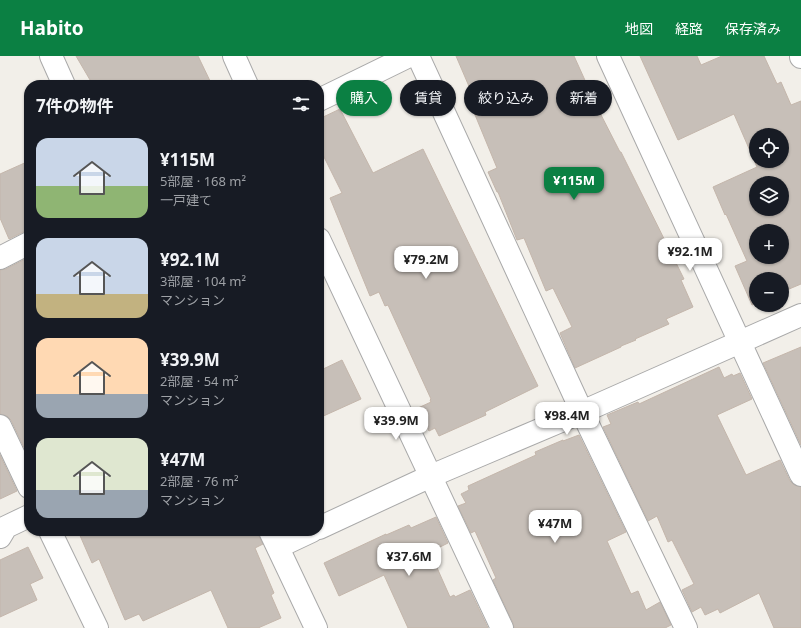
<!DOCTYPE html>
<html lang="ja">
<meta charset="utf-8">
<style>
body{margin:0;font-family:"Noto Sans","Noto Sans JP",sans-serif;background:#20242c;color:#f1f3f6;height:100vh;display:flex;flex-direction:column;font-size:15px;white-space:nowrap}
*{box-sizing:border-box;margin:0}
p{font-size:13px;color:#9ea1a6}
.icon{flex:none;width:22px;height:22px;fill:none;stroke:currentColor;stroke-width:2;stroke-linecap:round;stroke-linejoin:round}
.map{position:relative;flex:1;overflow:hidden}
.side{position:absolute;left:24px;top:24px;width:300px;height:456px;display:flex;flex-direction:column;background:#171b24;border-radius:16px;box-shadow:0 1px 3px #0004}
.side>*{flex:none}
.hud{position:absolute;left:336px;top:24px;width:380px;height:36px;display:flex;gap:8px}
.tools{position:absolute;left:749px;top:72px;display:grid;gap:8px}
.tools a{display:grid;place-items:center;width:40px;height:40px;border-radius:50%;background:#171b24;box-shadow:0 1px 3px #0004;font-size:20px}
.price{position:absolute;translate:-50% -34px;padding:0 9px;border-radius:8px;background:#fff;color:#222;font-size:13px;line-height:26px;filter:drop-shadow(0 1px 2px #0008)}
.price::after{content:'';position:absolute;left:50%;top:24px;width:12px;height:9px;margin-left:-6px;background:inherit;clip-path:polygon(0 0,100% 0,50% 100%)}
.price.current{background:#0b8043;color:#fff}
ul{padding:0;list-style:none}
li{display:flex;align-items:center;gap:12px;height:100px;padding:0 12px}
li span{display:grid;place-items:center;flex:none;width:112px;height:80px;border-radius:12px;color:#555}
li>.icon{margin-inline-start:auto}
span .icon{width:48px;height:48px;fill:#fffc;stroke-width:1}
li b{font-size:17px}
h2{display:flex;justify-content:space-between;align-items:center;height:48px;padding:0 12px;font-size:17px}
.chip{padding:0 14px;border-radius:18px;background:#171b24;box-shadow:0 1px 3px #0004;font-size:14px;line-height:36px}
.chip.current{background:#0b8043;color:#fff}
header{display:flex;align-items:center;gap:24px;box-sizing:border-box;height:56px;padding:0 20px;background:#0b8043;color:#fff}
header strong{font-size:19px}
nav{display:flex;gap:22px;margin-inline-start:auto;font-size:14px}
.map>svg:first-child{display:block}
.building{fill:#c7bfb8;stroke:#c4b6ab;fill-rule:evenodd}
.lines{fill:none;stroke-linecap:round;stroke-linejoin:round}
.minor-casing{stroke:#a9a9a9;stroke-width:24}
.minor{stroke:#fff;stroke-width:22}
</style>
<header>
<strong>Habito</strong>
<nav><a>地図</a><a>経路</a><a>保存済み</a></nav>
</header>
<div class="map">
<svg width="801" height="572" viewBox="0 0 801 572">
<rect width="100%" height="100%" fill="#f2efe9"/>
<g class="building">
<path d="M 76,0 L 198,0 L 212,29 L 93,29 Z"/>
<path d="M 456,0 L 574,0 L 598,53 L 620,96 L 621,96 L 684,223 L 681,224 L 693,251 L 666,263 L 669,268 L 635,283 L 636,284 L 621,290 L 621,291 L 575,312 L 560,277 L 572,271 L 553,232 L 546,235 L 524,182 L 517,184 L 498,136 L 497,136 L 488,116 L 497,112 L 466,37 L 471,35 Z"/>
<path d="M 640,0 L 697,0 L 701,9 L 722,0 L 764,0 L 777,28 L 781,26 L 791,49 L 801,45 L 801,228 L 782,236 L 782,223 L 756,223 L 756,247 L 752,249 L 735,210 L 747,205 L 726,158 L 725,159 L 713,131 L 757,111 L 734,58 L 678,84 ZM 756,79 L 782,79 L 782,105 L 756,105 ZM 756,127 L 782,127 L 782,153 L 756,153 ZM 756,175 L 782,175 L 782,201 L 756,201 Z"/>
<path d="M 340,53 L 373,117 L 423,93 L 538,330 L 485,356 L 486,359 L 439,380 L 435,372 L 429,375 L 418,352 L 431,346 L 430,344 L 431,343 L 388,249 L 385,250 L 379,236 L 370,240 L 330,142 L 342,137 L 319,91 L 319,63 Z"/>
<path d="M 29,105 L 29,175 L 23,176 L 9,183 L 0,162 L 0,118 Z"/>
<path d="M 29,201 L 29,402 L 11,364 L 7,360 L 0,358 L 0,214 L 6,213 Z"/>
<path d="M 801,291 L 801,389 L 763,307 Z"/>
<path d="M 342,304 L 361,343 L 319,362 L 319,315 Z"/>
<path d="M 719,311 L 724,322 L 732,318 L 733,320 L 740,317 L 752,343 L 717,359 L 746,419 L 780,404 L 790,425 L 794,429 L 801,431 L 801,572 L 774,572 L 759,537 L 720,557 L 718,553 L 705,559 L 701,551 L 692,556 L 682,534 L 694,528 L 672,484 L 668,486 L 657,460 L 648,465 L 603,371 L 611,368 L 607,359 L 638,346 L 639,348 Z"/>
<path d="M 579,379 L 626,476 L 607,485 L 631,538 L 638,535 L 646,554 L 660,546 L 671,569 L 665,572 L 514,572 L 513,567 L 493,524 L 496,522 L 475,475 L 471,477 L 458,450 L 466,447 L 461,438 L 469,434 L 468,430 L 536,399 L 535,396 L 563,384 L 563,385 Z"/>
<path d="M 0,399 L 17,435 L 0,443 Z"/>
<path d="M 436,461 L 448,487 L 430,496 L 450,541 L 454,539 L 455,541 L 470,534 L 488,572 L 408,572 L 384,519 L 339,540 L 324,507 L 386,478 L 386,479 L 409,469 L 411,472 Z"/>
<path d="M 78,475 L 258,475 L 259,480 L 263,488 L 255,492 L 274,537 L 271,539 L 281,562 L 258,572 L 228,572 L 211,534 L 143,565 L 139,558 L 125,564 L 99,503 L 92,507 Z"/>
<path d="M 28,491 L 43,522 L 30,528 L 37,544 L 0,561 L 0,504 Z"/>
</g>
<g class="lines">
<defs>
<g id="minor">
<path d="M 51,0 L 64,29"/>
<path d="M 234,0 L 247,29"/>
<path d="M 418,0 L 582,356 L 686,572"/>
<path d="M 608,0 L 801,419"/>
<path d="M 801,0 L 801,1"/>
<path d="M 319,44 L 409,0"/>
<path d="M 319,183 L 502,572"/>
<path d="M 0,202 L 29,187"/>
<path d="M 0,370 L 29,431"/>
<path d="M 319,472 L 431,420 L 582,356 L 801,259"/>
<path d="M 50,475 L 97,572"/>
<path d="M 270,475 L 316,572"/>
<path d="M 0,481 L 6,471 L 29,460"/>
<path d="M 278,491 L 312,475"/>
</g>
</defs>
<use href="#minor" class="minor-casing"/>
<use href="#minor" class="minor"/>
</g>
</svg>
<div class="tools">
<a><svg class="icon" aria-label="locate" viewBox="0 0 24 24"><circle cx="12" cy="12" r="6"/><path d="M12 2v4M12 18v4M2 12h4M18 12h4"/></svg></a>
<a><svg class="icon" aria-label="layers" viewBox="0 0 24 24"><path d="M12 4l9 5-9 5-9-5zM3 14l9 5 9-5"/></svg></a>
<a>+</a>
<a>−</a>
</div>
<b class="price current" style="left:574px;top:145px">¥115M</b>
<b class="price" style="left:690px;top:216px">¥92.1M</b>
<b class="price" style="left:426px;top:224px">¥79.2M</b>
<b class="price" style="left:567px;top:380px">¥98.4M</b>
<b class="price" style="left:396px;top:385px">¥39.9M</b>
<b class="price" style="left:555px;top:488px">¥47M</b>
<b class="price" style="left:409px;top:521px">¥37.6M</b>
<div class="hud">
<a class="chip current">購入</a>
<a class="chip">賃貸</a>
<a class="chip">絞り込み</a>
<a class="chip">新着</a>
</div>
<section class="side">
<h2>7件の物件<svg class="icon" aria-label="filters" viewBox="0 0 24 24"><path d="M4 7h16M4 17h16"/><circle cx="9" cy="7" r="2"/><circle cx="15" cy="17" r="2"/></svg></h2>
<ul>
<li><span style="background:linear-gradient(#c9d6e8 60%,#8fb573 0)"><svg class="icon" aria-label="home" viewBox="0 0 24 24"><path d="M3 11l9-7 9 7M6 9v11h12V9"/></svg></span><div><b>¥115M</b><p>5部屋 · 168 m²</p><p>一戸建て</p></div></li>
<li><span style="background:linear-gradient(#c9d6e8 70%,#c2b280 0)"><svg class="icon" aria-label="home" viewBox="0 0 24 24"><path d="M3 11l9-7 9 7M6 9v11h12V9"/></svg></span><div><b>¥92.1M</b><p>3部屋 · 104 m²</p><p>マンション</p></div></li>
<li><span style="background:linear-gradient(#ffd9b3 70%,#9aa5b1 0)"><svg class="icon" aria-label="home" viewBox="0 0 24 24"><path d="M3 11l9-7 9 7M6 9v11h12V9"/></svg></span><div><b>¥39.9M</b><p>2部屋 · 54 m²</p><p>マンション</p></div></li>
<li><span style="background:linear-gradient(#dfe7d0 65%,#9aa5b1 0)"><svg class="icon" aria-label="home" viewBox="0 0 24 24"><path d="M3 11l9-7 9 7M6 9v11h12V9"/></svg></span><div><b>¥47M</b><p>2部屋 · 76 m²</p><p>マンション</p></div></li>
</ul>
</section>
</div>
